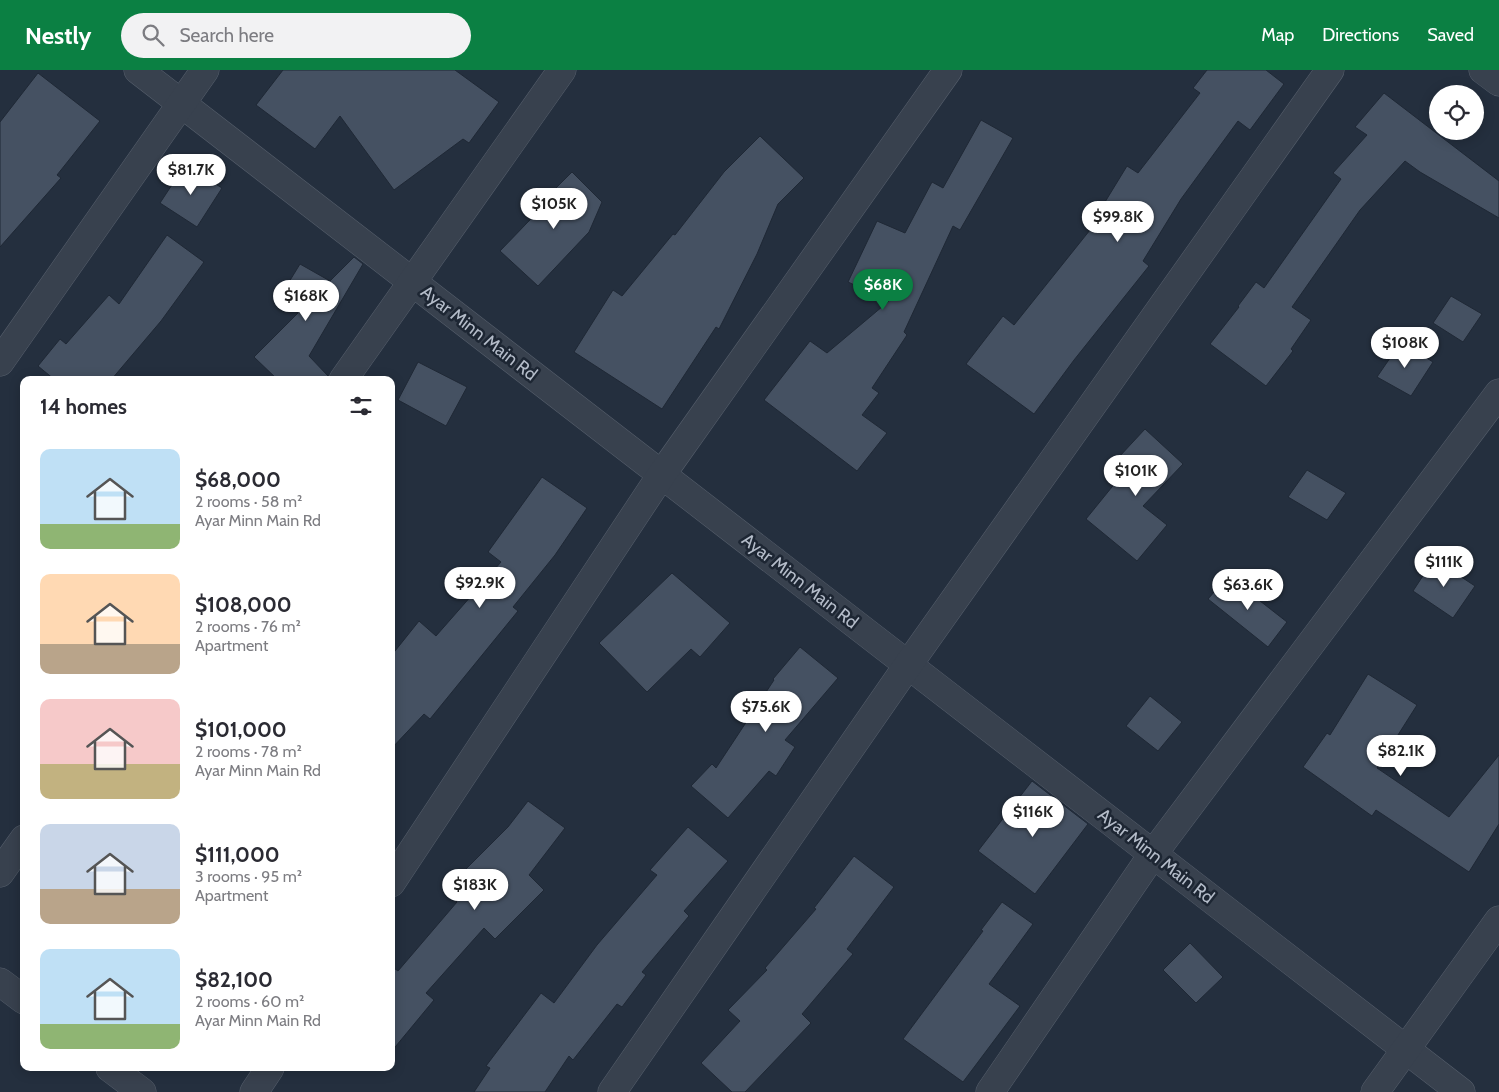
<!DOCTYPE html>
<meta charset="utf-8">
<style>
body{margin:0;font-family:Cabin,sans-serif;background:#f2f2f3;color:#2b2b33;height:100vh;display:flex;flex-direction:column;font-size:19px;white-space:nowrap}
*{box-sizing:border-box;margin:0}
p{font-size:16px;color:#7c7c81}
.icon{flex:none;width:28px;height:28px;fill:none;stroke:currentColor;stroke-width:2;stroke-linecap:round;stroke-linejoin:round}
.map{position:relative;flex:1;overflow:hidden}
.drawer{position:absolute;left:20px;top:306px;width:375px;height:695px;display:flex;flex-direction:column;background:#fff;border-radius:10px;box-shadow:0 2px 12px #0003}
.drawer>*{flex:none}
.tools{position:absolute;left:1429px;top:15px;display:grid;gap:10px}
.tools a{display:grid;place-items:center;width:55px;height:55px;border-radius:50%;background:#fff;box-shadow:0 2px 12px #0003;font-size:25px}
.price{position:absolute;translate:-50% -42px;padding:0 11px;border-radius:18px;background:#fff;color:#222;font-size:16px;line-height:32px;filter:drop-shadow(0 1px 2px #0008)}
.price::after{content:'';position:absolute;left:50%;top:30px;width:15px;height:11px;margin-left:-8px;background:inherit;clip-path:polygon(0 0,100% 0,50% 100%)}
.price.on{background:#0b8043;color:#fff}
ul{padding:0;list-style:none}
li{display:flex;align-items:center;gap:15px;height:125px;padding:0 20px}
li span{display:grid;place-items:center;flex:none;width:140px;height:100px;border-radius:10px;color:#555}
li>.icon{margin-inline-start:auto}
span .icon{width:60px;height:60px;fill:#fffc;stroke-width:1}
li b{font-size:21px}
h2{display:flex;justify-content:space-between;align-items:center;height:60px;padding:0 20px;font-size:21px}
header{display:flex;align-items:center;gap:30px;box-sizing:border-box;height:70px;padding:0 25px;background:#0b8043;color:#fff}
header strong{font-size:24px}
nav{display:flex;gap:28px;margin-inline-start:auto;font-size:18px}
.search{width:350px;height:45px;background:#f2f2f3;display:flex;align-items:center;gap:12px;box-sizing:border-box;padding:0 18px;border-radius:28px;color:#7c7c81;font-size:19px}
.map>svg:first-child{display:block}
.building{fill:#455162;stroke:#1f2835}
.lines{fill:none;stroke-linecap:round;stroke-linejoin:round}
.minor-casing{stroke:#565f6c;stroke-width:29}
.minor{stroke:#38414e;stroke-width:28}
.labels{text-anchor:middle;stroke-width:5;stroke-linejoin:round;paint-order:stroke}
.street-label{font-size:18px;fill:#b4bcc9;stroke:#1d2633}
</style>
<header>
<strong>Nestly</strong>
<div class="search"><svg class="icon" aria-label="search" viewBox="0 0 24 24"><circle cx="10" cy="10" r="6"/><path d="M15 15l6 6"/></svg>Search here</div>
<nav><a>Map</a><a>Directions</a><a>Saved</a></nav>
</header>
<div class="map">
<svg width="1499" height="1022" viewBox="0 0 1499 1022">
<rect width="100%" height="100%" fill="#242f3e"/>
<g class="building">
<path d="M 283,0 L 455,0 L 499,32 L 469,73 L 463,69 L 394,120 L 340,46 L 315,79 L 256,35 Z"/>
<path d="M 1207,0 L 1266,0 L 1284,14 L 1250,60 L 1238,51 L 1181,129 L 1143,191 L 1149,196 L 1074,290 L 1034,344 L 966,294 L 1003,246 L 1014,255 L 1110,135 L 1105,132 L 1127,96 L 1138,103 L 1200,23 L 1193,18 Z"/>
<path d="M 38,3 L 100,51 L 57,105 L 61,108 L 0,177 L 0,52 Z"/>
<path d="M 1384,23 L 1499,111 L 1499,148 L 1420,102 L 1405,91 L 1360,140 L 1292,237 L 1311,250 L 1291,279 L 1293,281 L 1266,316 L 1210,274 L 1239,237 L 1238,236 L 1256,212 L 1264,218 L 1341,109 L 1333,103 L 1367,65 L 1355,57 Z"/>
<path d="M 981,50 L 1013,68 L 960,160 L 953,156 L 904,262 L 907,265 L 872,318 L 879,323 L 862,345 L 887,363 L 857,401 L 764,330 L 810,271 L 827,283 L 889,231 L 848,212 L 877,151 L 905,163 L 932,112 L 943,118 Z"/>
<path d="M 760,66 L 804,108 L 778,134 L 757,184 L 719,259 L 716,257 L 662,339 L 574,282 L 613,220 L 622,226 L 673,164 L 675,165 L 724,102 Z"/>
<path d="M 185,95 L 222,118 L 197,157 L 160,133 Z"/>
<path d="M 572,102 L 602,132 L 589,162 L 538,216 L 500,181 L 552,127 L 550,124 Z"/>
<path d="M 167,165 L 204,192 L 161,251 L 111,310 L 55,310 L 38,296 L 60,269 L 66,274 L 109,225 L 119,234 Z"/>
<path d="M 354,187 L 363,194 L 309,286 L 328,306 L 328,310 L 278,310 L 254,287 L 298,243 L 278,230 L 300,194 L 330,211 Z"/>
<path d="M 1451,226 L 1482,244 L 1463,272 L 1433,253 Z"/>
<path d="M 1401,272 L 1433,292 L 1411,326 L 1377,307 Z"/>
<path d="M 418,292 L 467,317 L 446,356 L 398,330 Z"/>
<path d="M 1145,359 L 1183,394 L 1143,436 L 1167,455 L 1137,491 L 1086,449 L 1129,396 L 1119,387 Z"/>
<path d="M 1307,400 L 1346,423 L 1327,450 L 1288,427 Z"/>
<path d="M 542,407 L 587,438 L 555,485 L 513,537 L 518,541 L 430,649 L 424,644 L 391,679 L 391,586 L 419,551 L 436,566 L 501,492 L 488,482 Z"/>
<path d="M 1434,489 L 1475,516 L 1453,548 L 1413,521 Z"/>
<path d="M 672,503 L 730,553 L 700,587 L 691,579 L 647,622 L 599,573 Z"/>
<path d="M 1228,506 L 1287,552 L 1268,577 L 1208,529 Z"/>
<path d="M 800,577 L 838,608 L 785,670 L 795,677 L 776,706 L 769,701 L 728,748 L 691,716 L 712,694 L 716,698 L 774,610 L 773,609 Z"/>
<path d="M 1368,604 L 1417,635 L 1377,698 L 1449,747 L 1499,685 L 1499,754 L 1469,802 L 1376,740 L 1372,746 L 1303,697 L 1327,663 L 1330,665 Z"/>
<path d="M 1150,626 L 1182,652 L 1158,681 L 1126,656 Z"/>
<path d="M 1032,711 L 1088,754 L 1035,824 L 978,781 Z"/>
<path d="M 528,731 L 565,758 L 529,805 L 544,820 L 495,869 L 484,858 L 426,923 L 434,930 L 391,982 L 391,896 L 398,901 L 457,832 L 445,820 L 508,757 Z"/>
<path d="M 688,757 L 728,791 L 684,841 L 689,846 L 642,902 L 646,905 L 622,937 L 617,934 L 573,990 L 569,986 L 545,1022 L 474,1022 L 490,998 L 486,996 L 541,923 L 554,933 L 597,875 L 657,805 L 650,800 Z"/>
<path d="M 854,786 L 894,817 L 847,879 L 853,884 L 802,944 L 811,953 L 745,1022 L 732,1022 L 701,993 L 740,951 L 728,940 L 767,900 L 765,898 L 816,839 L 814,838 Z"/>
<path d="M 1002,832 L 1033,854 L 989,914 L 1020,936 L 963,1012 L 903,969 L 983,861 L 981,860 Z"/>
<path d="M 1190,873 L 1223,907 L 1196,933 L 1163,900 Z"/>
</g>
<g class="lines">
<defs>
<g id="minor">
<path d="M 138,0 L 1461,1022"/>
<path d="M 1483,0 L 1499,12"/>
<path d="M 0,292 L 205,0"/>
<path d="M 343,310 L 562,0"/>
<path d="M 0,803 L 24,769"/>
<path d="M 391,813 L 662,404 L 948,0"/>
<path d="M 0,912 L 24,930"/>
<path d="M 110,998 L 142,1022"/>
<path d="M 254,1022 L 270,998"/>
<path d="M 612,1022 L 908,595 L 1330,0"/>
<path d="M 990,1022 L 1153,784 L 1499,323"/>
<path d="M 1375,1022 L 1499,850"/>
</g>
</defs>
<use href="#minor" class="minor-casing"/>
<use href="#minor" class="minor"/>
</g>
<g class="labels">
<g class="street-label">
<text transform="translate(479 263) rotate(38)" y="6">Ayar Minn Main Rd</text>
<text transform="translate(800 511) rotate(38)" y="6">Ayar Minn Main Rd</text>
<text transform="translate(1156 786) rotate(38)" y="6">Ayar Minn Main Rd</text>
</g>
</g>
</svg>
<div class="tools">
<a><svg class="icon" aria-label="locate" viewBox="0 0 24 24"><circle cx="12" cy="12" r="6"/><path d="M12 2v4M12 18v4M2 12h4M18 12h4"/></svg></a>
</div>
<b class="price" style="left:191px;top:126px">$81.7K</b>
<b class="price" style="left:554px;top:160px">$105K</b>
<b class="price" style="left:1118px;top:173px">$99.8K</b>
<b class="price on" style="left:883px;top:241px">$68K</b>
<b class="price" style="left:306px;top:252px">$168K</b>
<b class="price" style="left:1405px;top:299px">$108K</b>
<b class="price" style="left:1136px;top:427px">$101K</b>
<b class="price" style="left:1444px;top:518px">$111K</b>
<b class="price" style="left:480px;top:539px">$92.9K</b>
<b class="price" style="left:1248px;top:541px">$63.6K</b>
<b class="price" style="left:766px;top:663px">$75.6K</b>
<b class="price" style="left:1401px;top:707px">$82.1K</b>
<b class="price" style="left:1033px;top:768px">$116K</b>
<b class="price" style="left:475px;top:841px">$183K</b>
<section class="drawer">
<h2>14 homes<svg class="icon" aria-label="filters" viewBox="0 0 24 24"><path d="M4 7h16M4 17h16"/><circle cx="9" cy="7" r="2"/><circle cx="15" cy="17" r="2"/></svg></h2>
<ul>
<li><span style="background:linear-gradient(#bfe0f5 75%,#8fb573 0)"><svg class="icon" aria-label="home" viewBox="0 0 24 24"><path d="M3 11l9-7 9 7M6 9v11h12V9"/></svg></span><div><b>$68,000</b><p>2 rooms · 58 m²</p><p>Ayar Minn Main Rd</p></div></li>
<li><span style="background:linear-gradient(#ffd9b3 70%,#b9a48a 0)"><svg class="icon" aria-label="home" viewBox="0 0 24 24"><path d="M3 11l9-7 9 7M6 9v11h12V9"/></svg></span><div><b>$108,000</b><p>2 rooms · 76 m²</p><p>Apartment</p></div></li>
<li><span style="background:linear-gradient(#f6c9c9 65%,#c2b280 0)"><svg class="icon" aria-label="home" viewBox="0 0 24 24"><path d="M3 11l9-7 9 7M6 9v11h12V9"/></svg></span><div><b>$101,000</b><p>2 rooms · 78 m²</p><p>Ayar Minn Main Rd</p></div></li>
<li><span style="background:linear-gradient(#c9d6e8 65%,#b9a48a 0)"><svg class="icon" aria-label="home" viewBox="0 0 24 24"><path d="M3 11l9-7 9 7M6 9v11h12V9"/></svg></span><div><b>$111,000</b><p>3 rooms · 95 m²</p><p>Apartment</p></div></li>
<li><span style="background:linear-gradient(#bfe0f5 75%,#8fb573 0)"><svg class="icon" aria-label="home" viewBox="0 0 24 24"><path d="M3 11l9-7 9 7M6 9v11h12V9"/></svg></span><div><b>$82,100</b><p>2 rooms · 60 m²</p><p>Ayar Minn Main Rd</p></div></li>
</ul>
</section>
</div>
